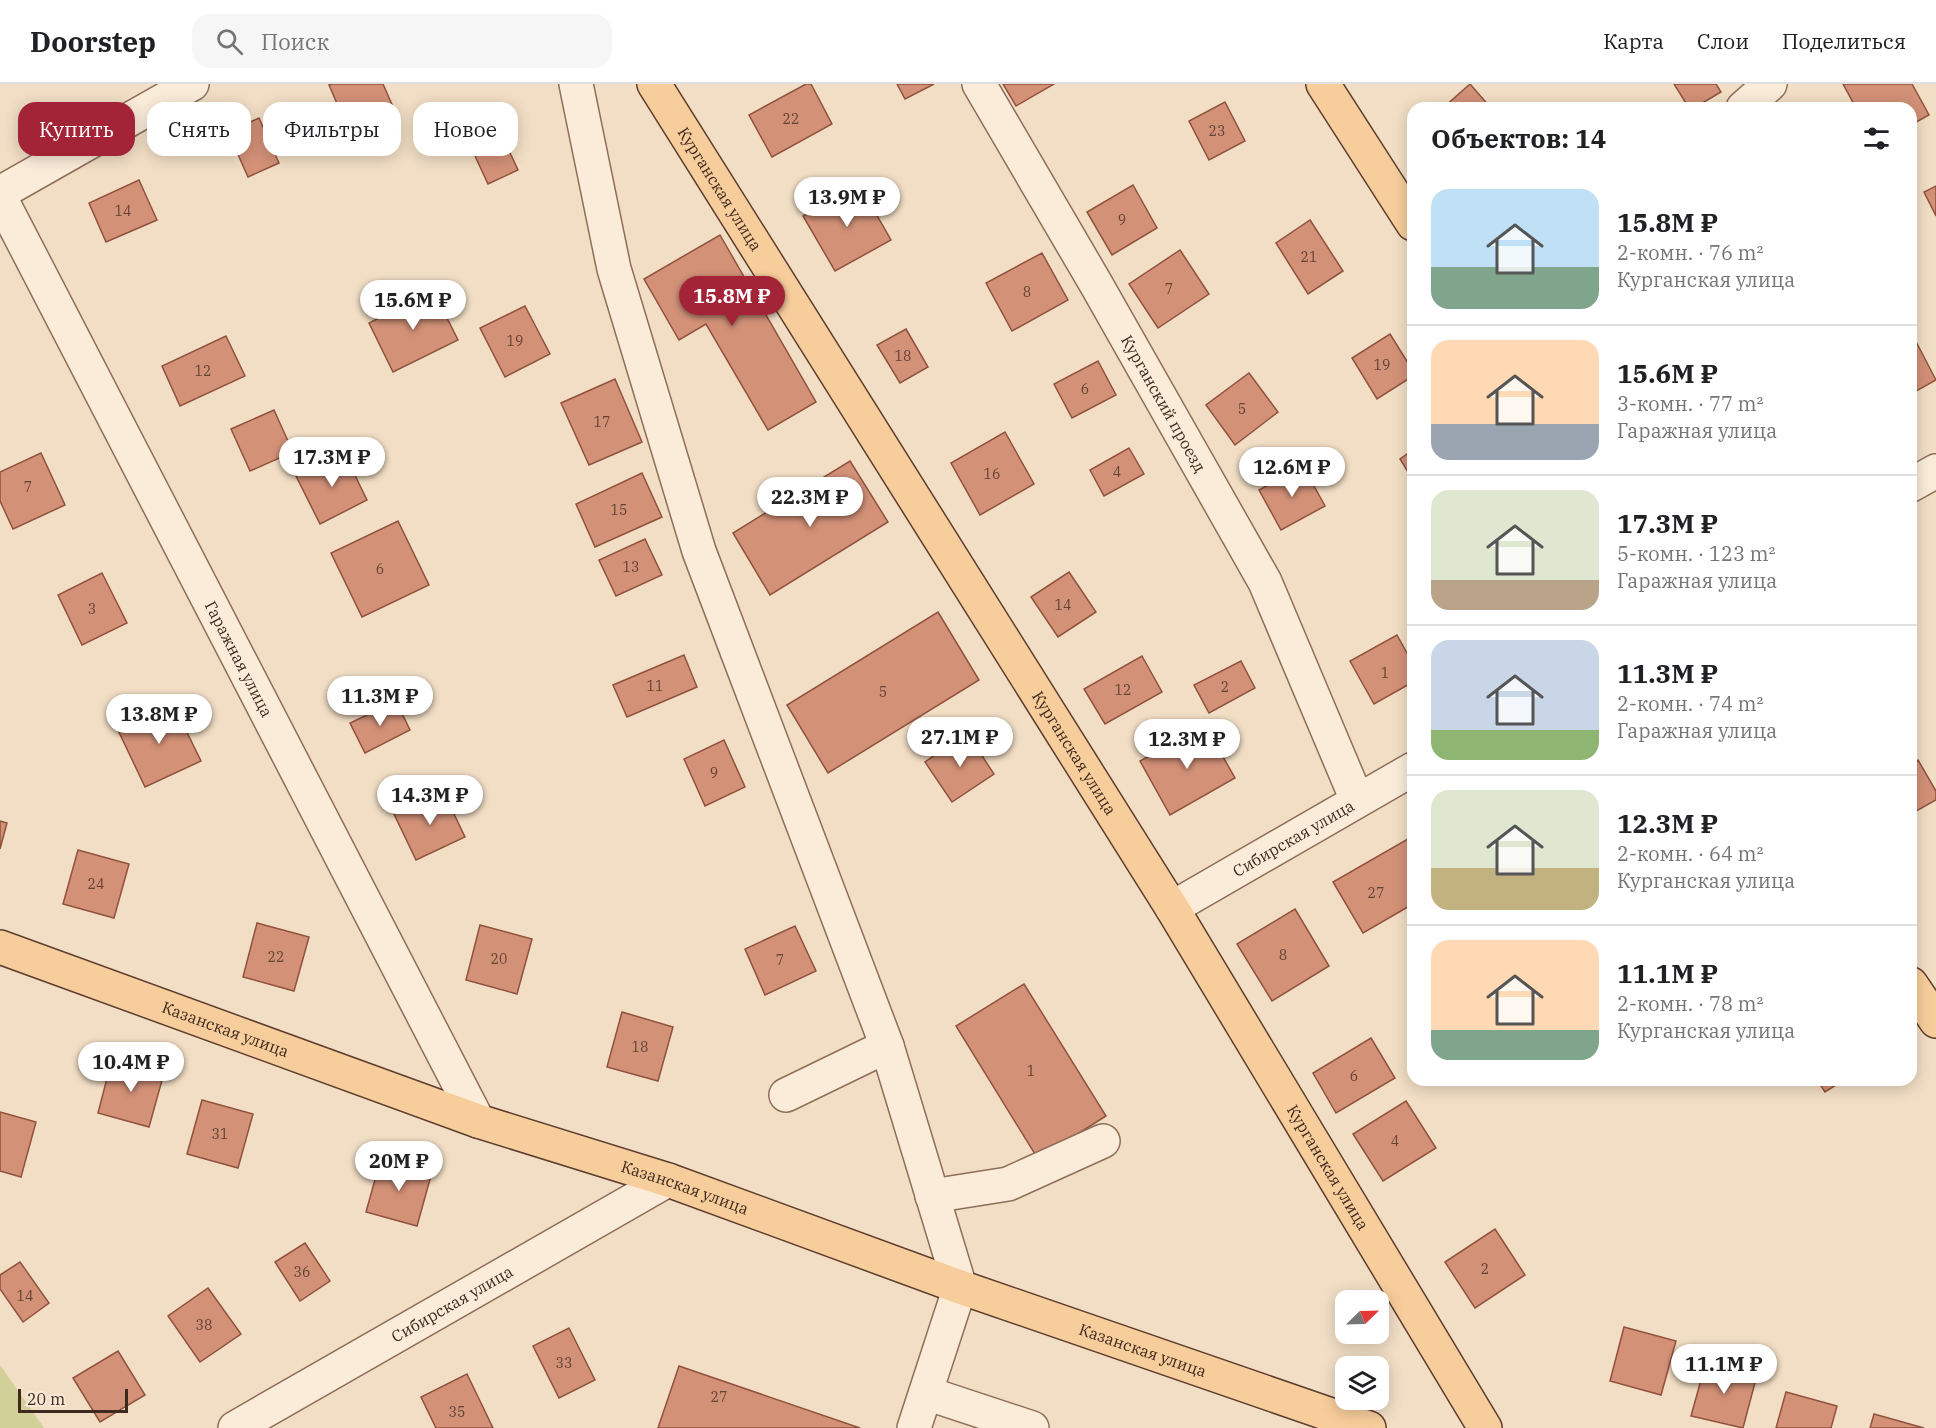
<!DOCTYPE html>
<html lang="ru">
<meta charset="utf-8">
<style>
body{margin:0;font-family:"IBM Plex Serif",serif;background:#f6f6f6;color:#202124;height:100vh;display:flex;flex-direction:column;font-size:22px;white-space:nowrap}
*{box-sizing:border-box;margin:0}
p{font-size:20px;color:#757577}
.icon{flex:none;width:33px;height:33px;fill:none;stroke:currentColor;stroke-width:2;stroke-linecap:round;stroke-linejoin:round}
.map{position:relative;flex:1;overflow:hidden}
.sheet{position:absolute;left:1407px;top:18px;width:510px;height:984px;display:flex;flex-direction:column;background:#fff;border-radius:18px;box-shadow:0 3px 15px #0003}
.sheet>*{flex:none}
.hud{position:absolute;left:18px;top:18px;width:570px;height:54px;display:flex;gap:12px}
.needle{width:39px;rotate:67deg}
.tools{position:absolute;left:1335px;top:1206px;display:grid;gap:12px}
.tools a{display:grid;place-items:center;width:54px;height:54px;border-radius:12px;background:#fff;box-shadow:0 3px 15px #0003;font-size:30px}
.scale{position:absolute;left:18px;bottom:15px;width:110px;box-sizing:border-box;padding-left:6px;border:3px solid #3e291e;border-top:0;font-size:16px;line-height:21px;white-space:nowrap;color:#3e291e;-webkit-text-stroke:4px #f8e9d6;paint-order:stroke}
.price{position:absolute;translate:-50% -51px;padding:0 14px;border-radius:21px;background:#fff;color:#222;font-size:20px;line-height:39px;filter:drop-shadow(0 2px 3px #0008)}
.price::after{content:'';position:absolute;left:50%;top:36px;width:18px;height:14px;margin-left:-9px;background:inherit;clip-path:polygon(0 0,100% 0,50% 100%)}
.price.active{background:#a32437;color:#fff}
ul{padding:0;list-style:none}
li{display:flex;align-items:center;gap:18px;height:150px;padding:0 24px}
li+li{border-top:2px solid #e0e0e0}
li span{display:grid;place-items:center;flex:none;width:168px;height:120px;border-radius:18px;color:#555}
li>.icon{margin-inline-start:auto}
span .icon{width:72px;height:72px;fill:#fffc;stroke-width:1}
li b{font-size:26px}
h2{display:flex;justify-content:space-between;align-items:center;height:72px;padding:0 24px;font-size:26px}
.pill{padding:0 21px;border-radius:18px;background:#fff;box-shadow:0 3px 15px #0003;font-size:21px;line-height:54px}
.pill.active{background:#a32437;color:#fff}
header{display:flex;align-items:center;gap:36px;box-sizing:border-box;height:84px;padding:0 30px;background:#fff;border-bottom:2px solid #e0e0e0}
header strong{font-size:28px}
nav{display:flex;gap:33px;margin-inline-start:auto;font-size:21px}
.search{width:420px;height:54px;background:#f6f6f6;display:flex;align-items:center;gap:15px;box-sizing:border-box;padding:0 21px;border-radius:18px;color:#757577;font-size:22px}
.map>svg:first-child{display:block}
.green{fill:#d1d098}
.building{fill:#d39178;stroke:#90523d;stroke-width:1.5}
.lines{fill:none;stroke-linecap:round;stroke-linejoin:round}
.minor-casing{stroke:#8f6e59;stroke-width:36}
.major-casing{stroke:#5d3d2e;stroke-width:36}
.minor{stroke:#fbecda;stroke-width:33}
.major{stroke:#f7cd9b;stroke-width:33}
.labels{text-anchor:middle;stroke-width:4.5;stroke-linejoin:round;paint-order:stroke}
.number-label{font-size:14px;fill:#634334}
.street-label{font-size:16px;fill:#3e291e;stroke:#f8e9d6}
</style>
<header>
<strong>Doorstep</strong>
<div class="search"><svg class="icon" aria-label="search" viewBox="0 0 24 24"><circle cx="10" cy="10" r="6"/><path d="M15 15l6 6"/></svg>Поиск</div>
<nav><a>Карта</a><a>Слои</a><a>Поделиться</a></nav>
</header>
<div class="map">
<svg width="1936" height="1344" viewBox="0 0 1936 1344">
<rect width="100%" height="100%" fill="#f2dec5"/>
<path class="green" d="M 0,1281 L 44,1344 L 0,1344 Z"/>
<g class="building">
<path d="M 332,0 L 383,0 L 394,25 L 348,45 L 329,1 Z"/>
<path d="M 806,0 L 811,0 L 832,40 L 772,73 L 749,31 Z"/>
<path d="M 897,0 L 934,0 L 905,15 Z"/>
<path d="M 1003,0 L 1054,0 L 1016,22 Z"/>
<path d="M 1470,0 L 1491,24 L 1443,24 Z"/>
<path d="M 1674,0 L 1716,0 L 1721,8 L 1694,24 L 1689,24 Z"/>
<path d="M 1843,0 L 1912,0 L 1929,31 L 1911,41 L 1911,24 L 1856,24 Z"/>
<path d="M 1225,18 L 1245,57 L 1209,76 L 1189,37 Z"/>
<path d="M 259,34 L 279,79 L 248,93 L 228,48 Z"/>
<path d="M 499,45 L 518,86 L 488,100 L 469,59 Z"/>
<path d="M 139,96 L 157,136 L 106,158 L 89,119 Z"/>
<path d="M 859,100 L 891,156 L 835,187 L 803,132 Z"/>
<path d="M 1133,101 L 1157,144 L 1112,171 L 1087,128 Z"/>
<path d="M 1936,102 L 1936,132 L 1924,108 Z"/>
<path d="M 1310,136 L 1343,187 L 1308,210 L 1276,159 Z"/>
<path d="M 720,151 L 816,318 L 768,346 L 706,240 L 679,256 L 644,195 Z"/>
<path d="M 1180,166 L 1209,210 L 1158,244 L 1129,200 Z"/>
<path d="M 1042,169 L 1068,216 L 1012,247 L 986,199 Z"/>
<path d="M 433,206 L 458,256 L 393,288 L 369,239 Z"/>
<path d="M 525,222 L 550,270 L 505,293 L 480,244 Z"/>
<path d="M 906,245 L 928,283 L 900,299 L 877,261 Z"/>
<path d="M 1911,248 L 1936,296 L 1911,310 Z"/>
<path d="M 1390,250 L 1413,287 L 1413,292 L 1377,315 L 1352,274 Z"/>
<path d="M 226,252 L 245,292 L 180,322 L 162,282 Z"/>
<path d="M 1098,277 L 1116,311 L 1072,334 L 1054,300 Z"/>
<path d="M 1249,289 L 1278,328 L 1235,361 L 1206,321 Z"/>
<path d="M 615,295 L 642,358 L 589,381 L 561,319 Z"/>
<path d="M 274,326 L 293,368 L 250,387 L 231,345 Z"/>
<path d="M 1005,348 L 1034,400 L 980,431 L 951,379 Z"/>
<path d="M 1129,364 L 1144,390 L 1104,412 L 1090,386 Z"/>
<path d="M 1413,366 L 1413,396 L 1400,375 Z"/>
<path d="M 41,369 L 65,421 L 13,445 L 0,417 L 0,388 Z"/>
<path d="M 344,369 L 367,416 L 320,440 L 296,392 Z"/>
<path d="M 850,377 L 888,438 L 770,511 L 733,449 Z"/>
<path d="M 1303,382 L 1325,422 L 1281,446 L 1259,406 Z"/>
<path d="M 642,389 L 662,433 L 595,463 L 576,420 Z"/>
<path d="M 398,437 L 429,501 L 362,533 L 331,469 Z"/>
<path d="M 645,455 L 662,491 L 616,512 L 599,476 Z"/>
<path d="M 1069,488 L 1096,528 L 1058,553 L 1031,513 Z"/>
<path d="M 102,489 L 127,539 L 82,561 L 58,511 Z"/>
<path d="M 938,528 L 979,596 L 828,689 L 787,621 Z"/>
<path d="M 1397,551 L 1413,580 L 1413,598 L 1374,620 L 1350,577 Z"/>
<path d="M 684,571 L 697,603 L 627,633 L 613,601 Z"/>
<path d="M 1142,572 L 1162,608 L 1105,640 L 1084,605 Z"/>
<path d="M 1241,577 L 1255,604 L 1209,629 L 1194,601 Z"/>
<path d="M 396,617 L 410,646 L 365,669 L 350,639 Z"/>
<path d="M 172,618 L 201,677 L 145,703 L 117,644 Z"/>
<path d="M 1205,641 L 1235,694 L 1170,731 L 1140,677 Z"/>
<path d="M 967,649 L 994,690 L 952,718 L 925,678 Z"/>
<path d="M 724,656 L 745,703 L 705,722 L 684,675 Z"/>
<path d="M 1918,676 L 1936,707 L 1936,716 L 1911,730 L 1911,681 Z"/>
<path d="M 443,707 L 465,753 L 416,776 L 394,730 Z"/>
<path d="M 0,737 L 7,739 L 0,765 Z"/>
<path d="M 1413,752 L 1413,820 L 1363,849 L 1333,798 Z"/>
<path d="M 78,766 L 129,780 L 114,834 L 63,820 Z"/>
<path d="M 1295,825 L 1329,882 L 1272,917 L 1237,860 Z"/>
<path d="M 257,839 L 309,853 L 294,907 L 243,893 Z"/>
<path d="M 480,841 L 532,855 L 517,910 L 466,896 Z"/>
<path d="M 795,842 L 816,887 L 765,911 L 745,865 Z"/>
<path d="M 1024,900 L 1106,1032 L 1038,1075 L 956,942 Z"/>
<path d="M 622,928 L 673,943 L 658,997 L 607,983 Z"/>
<path d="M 1371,954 L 1395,994 L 1336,1029 L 1313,989 Z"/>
<path d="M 112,975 L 164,989 L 149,1043 L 98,1029 Z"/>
<path d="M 1817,996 L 1844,996 L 1825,1008 Z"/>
<path d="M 202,1016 L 253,1030 L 238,1084 L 187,1070 Z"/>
<path d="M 1406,1017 L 1436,1064 L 1383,1097 L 1353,1050 Z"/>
<path d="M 0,1028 L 36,1038 L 21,1093 L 0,1087 Z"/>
<path d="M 381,1074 L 432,1088 L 417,1142 L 366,1128 Z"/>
<path d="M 1495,1145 L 1525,1191 L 1475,1224 L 1445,1178 Z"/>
<path d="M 305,1159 L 330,1197 L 300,1217 L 275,1178 Z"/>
<path d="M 20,1178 L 49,1219 L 23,1238 L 0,1205 L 0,1191 Z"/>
<path d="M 208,1204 L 241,1250 L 200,1278 L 168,1232 Z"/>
<path d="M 1624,1243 L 1676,1257 L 1661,1311 L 1610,1297 Z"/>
<path d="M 569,1244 L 595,1296 L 559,1314 L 533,1262 Z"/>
<path d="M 118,1267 L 145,1311 L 100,1338 L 73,1294 Z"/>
<path d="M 1706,1278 L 1757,1291 L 1743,1344 L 1691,1332 Z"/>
<path d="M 679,1282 L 860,1344 L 658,1344 Z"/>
<path d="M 467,1290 L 493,1344 L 436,1344 L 421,1313 Z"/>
<path d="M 1786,1308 L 1837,1322 L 1831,1344 L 1776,1344 Z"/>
<path d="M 1874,1330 L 1924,1344 L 1870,1344 Z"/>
</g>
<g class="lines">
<defs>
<g id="minor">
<path d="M 576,0 L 614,185 L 699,467 L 887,962 L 960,1203 L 914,1344"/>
<path id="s1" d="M 979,0 L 1096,200 L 1265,498 L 1357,716"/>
<path d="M 1743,24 L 1770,0"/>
<path d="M 0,109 L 192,0"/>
<path id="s2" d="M 0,113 L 478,1037"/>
<path d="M 1911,401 L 1936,387"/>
<path id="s3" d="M 1172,824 L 1413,685"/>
<path d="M 786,1011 L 887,962"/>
<path d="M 932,1112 L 1008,1100 L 1103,1057"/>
<path d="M 926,1309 L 1032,1344"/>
<path id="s4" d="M 235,1344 L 668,1096"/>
</g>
<g id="major">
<path id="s5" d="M 654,0 L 1172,824 L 1485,1344"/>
<path d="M 1323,0 L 1413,140"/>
<path id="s6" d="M 0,863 L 478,1037 L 668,1096 L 960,1203 L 1369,1344"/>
<path d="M 1911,900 L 1936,937"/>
</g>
</defs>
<use href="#minor" class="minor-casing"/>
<use href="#major" class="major-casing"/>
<use href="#minor" class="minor"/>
<use href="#major" class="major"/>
</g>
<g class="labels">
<g class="number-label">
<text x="791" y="40">22</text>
<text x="1217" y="52">23</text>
<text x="123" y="132">14</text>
<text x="1122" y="141">9</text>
<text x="1309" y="178">21</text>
<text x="1169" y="210">7</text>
<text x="1027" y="213">8</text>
<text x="515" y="262">19</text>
<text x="903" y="277">18</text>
<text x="1382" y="286">19</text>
<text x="203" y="292">12</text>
<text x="1085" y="310">6</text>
<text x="1242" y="330">5</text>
<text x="602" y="343">17</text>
<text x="1117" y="393">4</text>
<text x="992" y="395">16</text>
<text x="28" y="408">7</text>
<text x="619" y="431">15</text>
<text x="631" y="488">13</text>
<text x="380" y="490">6</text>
<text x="1063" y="526">14</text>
<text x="92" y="530">3</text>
<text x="1385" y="594">1</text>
<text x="655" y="607">11</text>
<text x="1225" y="608">2</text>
<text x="1123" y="611">12</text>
<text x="883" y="613">5</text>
<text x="714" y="694">9</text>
<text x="96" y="805">24</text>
<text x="1376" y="814">27</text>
<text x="1283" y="876">8</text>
<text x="276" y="878">22</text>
<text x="499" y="880">20</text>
<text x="780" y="881">7</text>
<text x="640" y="968">18</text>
<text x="1031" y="992">1</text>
<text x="1354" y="997">6</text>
<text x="220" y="1055">31</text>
<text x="1395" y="1062">4</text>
<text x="1485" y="1190">2</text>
<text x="302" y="1193">36</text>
<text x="25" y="1217">14</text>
<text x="204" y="1246">38</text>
<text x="564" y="1284">33</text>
<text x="719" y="1318">27</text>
<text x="457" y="1333">35</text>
</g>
<g class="street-label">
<text dy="6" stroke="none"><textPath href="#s5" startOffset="124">Курганская улица</textPath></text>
<text dy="6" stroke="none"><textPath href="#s1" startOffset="369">Курганский проезд</textPath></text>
<text dy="6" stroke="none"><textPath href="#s2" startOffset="520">Гаражная улица</textPath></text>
<text dy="6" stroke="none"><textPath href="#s5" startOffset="790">Курганская улица</textPath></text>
<text dy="6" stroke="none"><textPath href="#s3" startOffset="140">Сибирская улица</textPath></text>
<text dy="6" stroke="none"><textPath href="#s6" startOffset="240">Казанская улица</textPath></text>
<text dy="6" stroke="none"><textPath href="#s5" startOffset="1276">Курганская улица</textPath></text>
<text dy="6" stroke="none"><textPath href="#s6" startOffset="726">Казанская улица</textPath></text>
<text dy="6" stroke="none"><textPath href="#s4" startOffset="250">Сибирская улица</textPath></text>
<text dy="6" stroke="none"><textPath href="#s6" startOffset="1212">Казанская улица</textPath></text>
</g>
</g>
</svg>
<div class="tools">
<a><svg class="needle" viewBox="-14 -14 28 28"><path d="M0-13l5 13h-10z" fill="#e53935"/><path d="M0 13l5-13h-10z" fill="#757577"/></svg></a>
<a><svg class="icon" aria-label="layers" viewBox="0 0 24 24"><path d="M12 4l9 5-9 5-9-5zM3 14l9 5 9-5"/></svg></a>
</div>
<div class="scale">20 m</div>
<b class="price" style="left:847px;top:144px">13.9M ₽</b>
<b class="price active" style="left:732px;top:243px">15.8M ₽</b>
<b class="price" style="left:413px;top:247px">15.6M ₽</b>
<b class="price" style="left:332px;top:404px">17.3M ₽</b>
<b class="price" style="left:1292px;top:414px">12.6M ₽</b>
<b class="price" style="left:810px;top:444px">22.3M ₽</b>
<b class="price" style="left:380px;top:643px">11.3M ₽</b>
<b class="price" style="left:159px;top:661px">13.8M ₽</b>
<b class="price" style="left:960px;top:684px">27.1M ₽</b>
<b class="price" style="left:1187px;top:686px">12.3M ₽</b>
<b class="price" style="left:430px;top:742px">14.3M ₽</b>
<b class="price" style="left:131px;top:1009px">10.4M ₽</b>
<b class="price" style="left:399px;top:1108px">20M ₽</b>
<b class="price" style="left:1724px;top:1311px">11.1M ₽</b>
<div class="hud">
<a class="pill active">Купить</a>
<a class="pill">Снять</a>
<a class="pill">Фильтры</a>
<a class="pill">Новое</a>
</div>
<section class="sheet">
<h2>Объектов: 14<svg class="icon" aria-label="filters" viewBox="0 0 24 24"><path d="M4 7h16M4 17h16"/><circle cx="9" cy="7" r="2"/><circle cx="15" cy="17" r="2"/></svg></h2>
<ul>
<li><span style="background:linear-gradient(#bfe0f5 65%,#7fa58c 0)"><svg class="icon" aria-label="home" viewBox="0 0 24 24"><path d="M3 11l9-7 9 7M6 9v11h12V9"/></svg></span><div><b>15.8M ₽</b><p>2-комн. · 76 m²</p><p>Курганская улица</p></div></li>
<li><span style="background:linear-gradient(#ffd9b3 70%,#9aa5b1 0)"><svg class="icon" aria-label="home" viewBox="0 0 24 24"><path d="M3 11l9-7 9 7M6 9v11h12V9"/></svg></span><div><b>15.6M ₽</b><p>3-комн. · 77 m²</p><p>Гаражная улица</p></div></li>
<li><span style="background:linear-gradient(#dfe7d0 75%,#b9a48a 0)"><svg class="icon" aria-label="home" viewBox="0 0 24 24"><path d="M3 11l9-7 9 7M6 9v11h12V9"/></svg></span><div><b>17.3M ₽</b><p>5-комн. · 123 m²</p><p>Гаражная улица</p></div></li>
<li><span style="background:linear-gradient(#c9d6e8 75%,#8fb573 0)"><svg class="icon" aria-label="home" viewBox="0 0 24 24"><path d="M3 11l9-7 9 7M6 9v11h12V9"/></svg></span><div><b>11.3M ₽</b><p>2-комн. · 74 m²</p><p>Гаражная улица</p></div></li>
<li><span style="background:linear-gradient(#dfe7d0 65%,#c2b280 0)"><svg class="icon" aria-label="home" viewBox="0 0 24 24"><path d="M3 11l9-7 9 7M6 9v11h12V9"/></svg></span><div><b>12.3M ₽</b><p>2-комн. · 64 m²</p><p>Курганская улица</p></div></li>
<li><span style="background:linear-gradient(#ffd9b3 75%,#7fa58c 0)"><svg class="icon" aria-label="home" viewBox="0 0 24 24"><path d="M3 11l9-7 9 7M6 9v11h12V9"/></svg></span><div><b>11.1M ₽</b><p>2-комн. · 78 m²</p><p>Курганская улица</p></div></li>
</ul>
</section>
</div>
